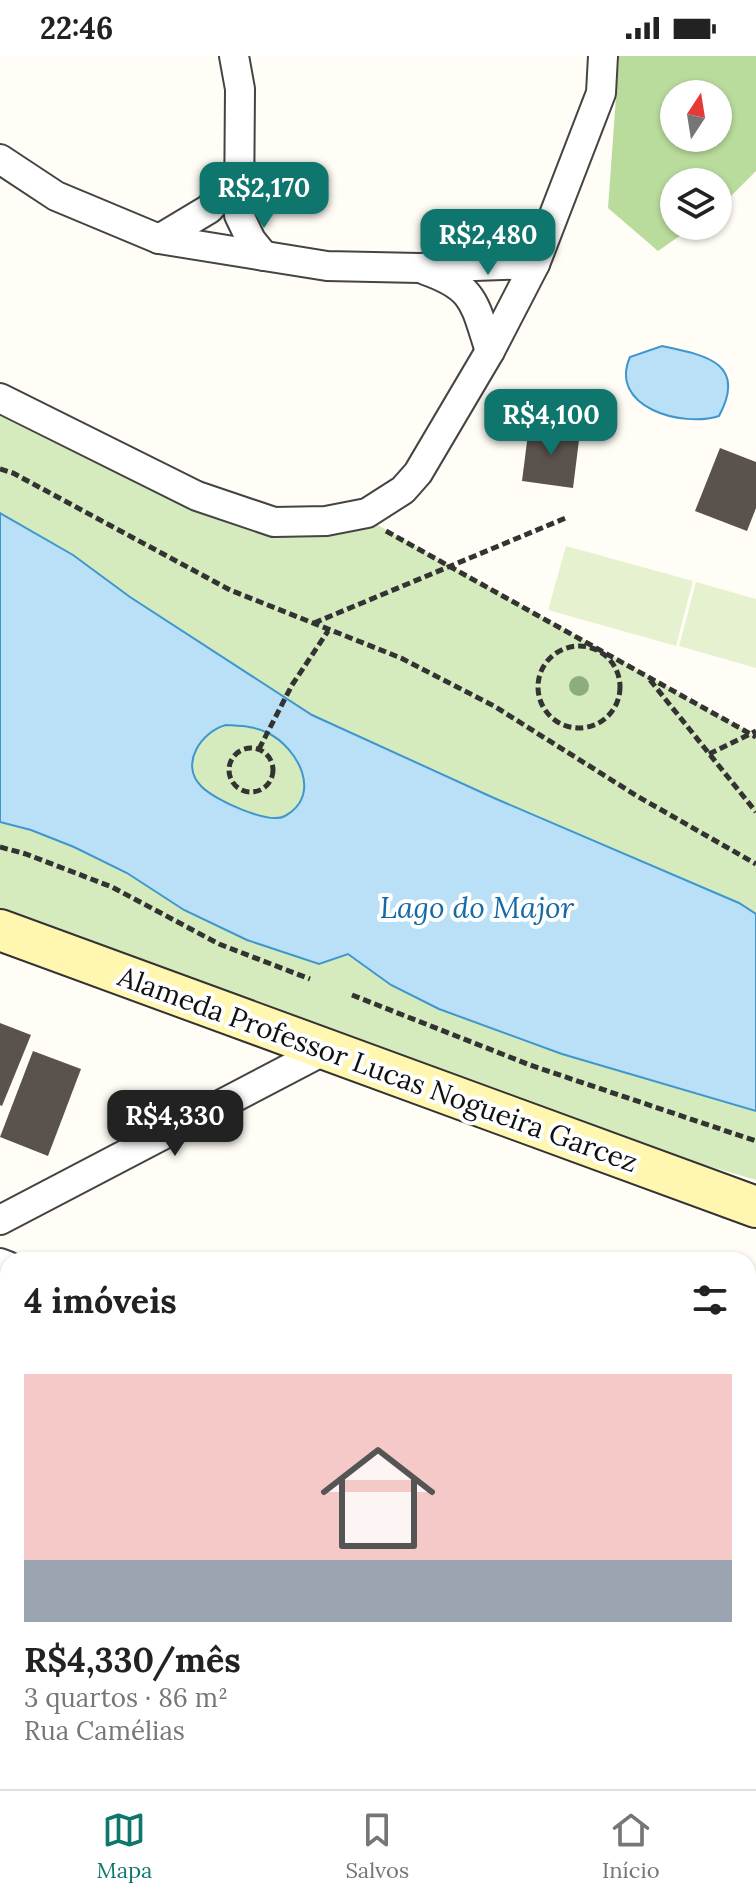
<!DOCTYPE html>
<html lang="pt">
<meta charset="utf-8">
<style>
body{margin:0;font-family:Lora,serif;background:#f6f6f6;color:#222;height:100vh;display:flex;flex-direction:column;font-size:30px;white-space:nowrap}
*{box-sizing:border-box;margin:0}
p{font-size:26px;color:#767676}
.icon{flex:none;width:44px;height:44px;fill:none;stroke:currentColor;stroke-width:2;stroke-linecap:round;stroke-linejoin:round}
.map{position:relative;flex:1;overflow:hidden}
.panel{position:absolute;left:0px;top:1196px;width:756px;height:538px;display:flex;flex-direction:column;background:#fff;border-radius:24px 24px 0 0;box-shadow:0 2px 6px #0004}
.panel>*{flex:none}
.needle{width:52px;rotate:12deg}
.buttons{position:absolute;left:660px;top:24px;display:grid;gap:16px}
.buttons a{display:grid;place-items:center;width:72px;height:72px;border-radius:50%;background:#fff;box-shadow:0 2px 6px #0004;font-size:40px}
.price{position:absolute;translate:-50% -68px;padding:0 18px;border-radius:16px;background:#0f766e;color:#fff;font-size:26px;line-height:52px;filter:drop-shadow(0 2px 4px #0008)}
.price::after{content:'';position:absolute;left:50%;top:48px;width:24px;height:18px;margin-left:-12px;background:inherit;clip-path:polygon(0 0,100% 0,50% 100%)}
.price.selected{background:#222;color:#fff}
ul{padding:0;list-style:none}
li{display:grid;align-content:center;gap:16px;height:424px;padding:0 24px}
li+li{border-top:2px solid #e0e0e0}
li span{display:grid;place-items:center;height:248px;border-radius:0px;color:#555}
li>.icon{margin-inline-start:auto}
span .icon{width:144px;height:144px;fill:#fffc;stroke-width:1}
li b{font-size:34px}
h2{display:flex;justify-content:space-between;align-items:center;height:96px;padding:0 24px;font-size:34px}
.status{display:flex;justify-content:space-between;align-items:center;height:56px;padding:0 40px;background:#fff;direction:ltr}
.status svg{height:22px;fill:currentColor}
.dock{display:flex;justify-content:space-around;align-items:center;height:112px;border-top:2px solid #e0e0e0;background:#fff;font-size:22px;color:#767676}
.dock a{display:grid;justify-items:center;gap:4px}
.dock .selected{color:#0f766e}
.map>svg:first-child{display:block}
.green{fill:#d5ebbd}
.forest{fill:#b9dc9c;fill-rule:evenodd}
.pitch{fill:#e6f2cf}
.water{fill:#b9e0f7;stroke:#3f96cf;stroke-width:2;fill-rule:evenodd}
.building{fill:#5a524d}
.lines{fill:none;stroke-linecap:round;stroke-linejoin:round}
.street-casing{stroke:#444;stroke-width:32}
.secondary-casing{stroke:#333;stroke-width:44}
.path{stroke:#333;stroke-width:5;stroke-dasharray:8 4;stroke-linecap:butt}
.street{stroke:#fff;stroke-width:28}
.secondary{stroke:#fff6b0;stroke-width:40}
.tree{fill:#8dad7f}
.labels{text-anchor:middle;stroke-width:8;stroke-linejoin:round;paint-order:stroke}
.street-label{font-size:28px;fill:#111;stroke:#fff}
.water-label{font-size:30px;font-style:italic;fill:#1768a6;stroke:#fff}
</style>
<div class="status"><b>22:46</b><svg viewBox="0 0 49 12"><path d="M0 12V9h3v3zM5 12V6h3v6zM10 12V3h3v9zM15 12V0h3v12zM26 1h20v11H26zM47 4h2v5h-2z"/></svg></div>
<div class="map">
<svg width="756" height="1733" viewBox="0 0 756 1733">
<rect width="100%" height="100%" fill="#fffdf5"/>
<path class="green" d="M 0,352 L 195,444 L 365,462 L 756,680 L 756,1124 L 564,1068 L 0,872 Z"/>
<path class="forest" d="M 619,0 L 756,0 L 756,115 L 718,153 L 718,126 L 674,126 L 674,170 L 694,170 L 658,195 L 608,152 ZM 674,38 L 718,38 L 718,82 L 674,82 Z"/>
<g class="pitch">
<path d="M 566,490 L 693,525 L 676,590 L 548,554 Z"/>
<path d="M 696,526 L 756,543 L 756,612 L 679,590 Z"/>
</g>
<g class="water">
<path d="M 662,290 C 704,299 748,306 719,360 C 682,372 608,351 630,301 Z"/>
<path d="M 0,457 L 73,499 L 130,541 L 312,659 L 494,742 L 739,847 L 756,858 L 756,1055 L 562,998 L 439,953 L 391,929 L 348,898 L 319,908 L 247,884 L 184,854 L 127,817 L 74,791 L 31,774 L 0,766 ZM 226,669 C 240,670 255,670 268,677 C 298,692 323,739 285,760 C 269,769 214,744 201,730 C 179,708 202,675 226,669 Z"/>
</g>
<g class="building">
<path d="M 529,370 L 580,376 L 573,432 L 522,425 Z"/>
<path d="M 720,392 L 756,406 L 756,452 L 747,475 L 695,455 Z"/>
<path d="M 0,967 L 31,979 L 2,1050 L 0,1049 Z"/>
<path d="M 33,995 L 81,1013 L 48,1100 L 0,1081 Z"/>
</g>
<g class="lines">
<defs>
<g id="street">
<path d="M 234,0 L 240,33 L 239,159 L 251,184 L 264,200"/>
<path d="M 0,103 L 56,140 L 159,183 L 327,210 L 419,212 L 535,208"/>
<path d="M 159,183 L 209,153 L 239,118"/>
<path d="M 425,214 C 476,232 474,247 490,295"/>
<path d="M 0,342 L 197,440 L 274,466 L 326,465 L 367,457 L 403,434 L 418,417 L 490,295 L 535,208 L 601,37 L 603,0"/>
<path d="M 0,1164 L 325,994"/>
<path d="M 0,1207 L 8,1210"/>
<path d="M 748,1256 L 756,1253"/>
<path d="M 748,1504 L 756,1509"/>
<path d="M 0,1551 L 8,1548"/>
<path d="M 337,1726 L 344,1733"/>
</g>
<path id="secondary" d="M 0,874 L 756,1151"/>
</defs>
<use href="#street" class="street-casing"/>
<use href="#secondary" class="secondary-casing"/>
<g class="path">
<path d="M 0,413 L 13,417 L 230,534 L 401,602 L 494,650 L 637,740 L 756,808"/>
<path d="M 386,475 L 756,681"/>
<path d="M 314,567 L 568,461"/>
<circle cx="579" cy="631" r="41"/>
<path d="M 650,624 L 756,756"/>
<circle cx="251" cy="714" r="22"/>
<path d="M 259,693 L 292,629 L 328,575"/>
<path d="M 709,698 L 756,675"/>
<path d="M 0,791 L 26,798 L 112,831 L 219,888 L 310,923"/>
<path d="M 352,939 L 530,1009 L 756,1085"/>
</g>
<use href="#street" class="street"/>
<use href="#secondary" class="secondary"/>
</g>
<circle class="tree" cx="579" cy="630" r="10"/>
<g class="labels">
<g class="street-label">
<text transform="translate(378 1013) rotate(20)" y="10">Alameda Professor Lucas Nogueira Garcez</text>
</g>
<g class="water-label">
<text x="477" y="862">Lago do Major</text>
</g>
</g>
</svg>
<div class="buttons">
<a><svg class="needle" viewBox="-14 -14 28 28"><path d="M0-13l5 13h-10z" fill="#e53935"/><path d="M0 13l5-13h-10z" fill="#767676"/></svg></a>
<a><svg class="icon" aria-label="layers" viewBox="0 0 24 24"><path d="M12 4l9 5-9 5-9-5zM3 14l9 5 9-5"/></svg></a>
</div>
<b class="price" style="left:264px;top:174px">R$2,170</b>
<b class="price" style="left:488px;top:221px">R$2,480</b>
<b class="price" style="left:551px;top:401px">R$4,100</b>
<b class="price selected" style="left:175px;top:1102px">R$4,330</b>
<section class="panel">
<h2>4 imóveis<svg class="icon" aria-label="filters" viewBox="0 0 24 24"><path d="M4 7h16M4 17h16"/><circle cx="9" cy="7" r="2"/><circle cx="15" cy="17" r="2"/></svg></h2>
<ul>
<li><span style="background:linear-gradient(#f6c9c9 75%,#9aa5b1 0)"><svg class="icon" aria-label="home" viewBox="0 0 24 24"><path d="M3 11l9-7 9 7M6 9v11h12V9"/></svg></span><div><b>R$4,330/mês</b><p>3 quartos · 86 m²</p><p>Rua Camélias</p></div></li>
</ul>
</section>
</div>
<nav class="dock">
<a class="selected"><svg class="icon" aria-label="map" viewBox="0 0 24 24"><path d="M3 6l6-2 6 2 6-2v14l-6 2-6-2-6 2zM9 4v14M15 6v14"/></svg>Mapa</a>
<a><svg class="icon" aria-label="saved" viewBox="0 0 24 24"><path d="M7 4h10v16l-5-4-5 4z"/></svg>Salvos</a>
<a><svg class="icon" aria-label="home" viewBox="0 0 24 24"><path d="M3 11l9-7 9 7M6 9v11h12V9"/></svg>Início</a>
</nav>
